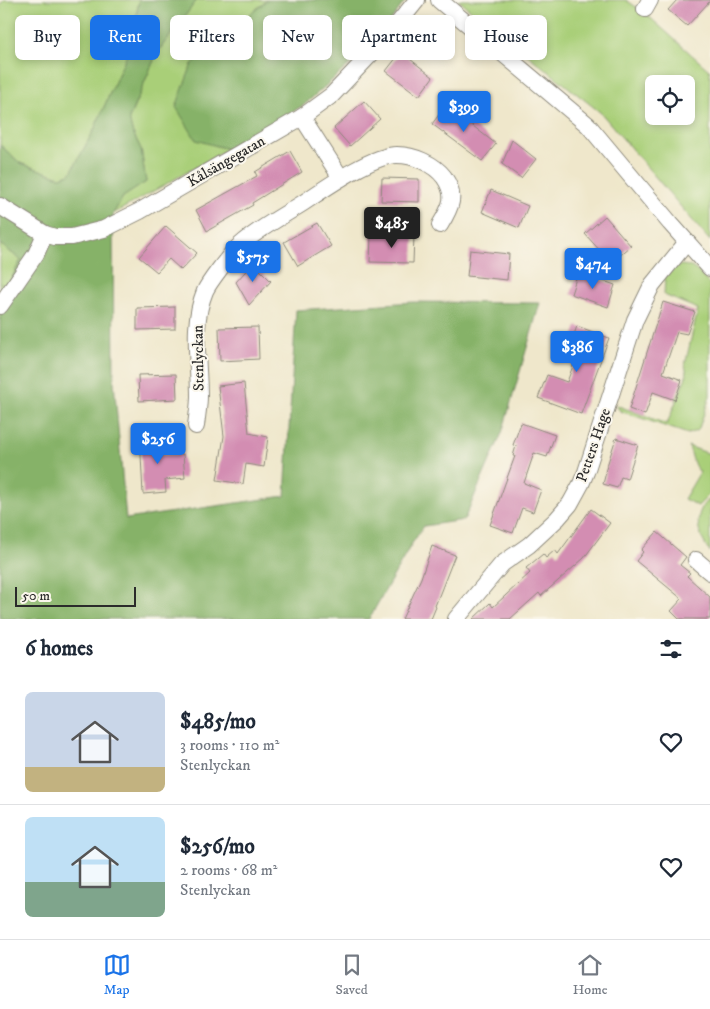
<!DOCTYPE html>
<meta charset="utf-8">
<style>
body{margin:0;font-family:"IM FELL DW Pica",serif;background:#f2f2f3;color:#1f2937;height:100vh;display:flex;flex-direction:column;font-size:19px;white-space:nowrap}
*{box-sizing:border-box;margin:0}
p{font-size:16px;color:#747a83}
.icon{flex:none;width:28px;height:28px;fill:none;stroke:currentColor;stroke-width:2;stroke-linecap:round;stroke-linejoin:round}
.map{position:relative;height:619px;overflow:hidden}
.sheet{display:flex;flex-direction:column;background:#fff;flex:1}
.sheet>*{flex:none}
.top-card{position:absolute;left:15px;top:15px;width:680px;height:45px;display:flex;gap:10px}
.buttons{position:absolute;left:645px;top:75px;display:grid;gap:10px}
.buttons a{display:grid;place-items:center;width:50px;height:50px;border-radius:8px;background:#fff;box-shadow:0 2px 8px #0003;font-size:25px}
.scale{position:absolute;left:15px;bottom:12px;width:121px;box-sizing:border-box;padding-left:5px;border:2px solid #2b2b2b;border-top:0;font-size:14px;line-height:18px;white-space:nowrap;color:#2b2b2b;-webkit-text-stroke:4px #fbf7ec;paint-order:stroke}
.price{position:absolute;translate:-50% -42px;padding:0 11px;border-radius:5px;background:#1a73e8;color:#fff;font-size:16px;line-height:32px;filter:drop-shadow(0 1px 2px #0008)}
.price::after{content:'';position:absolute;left:50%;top:30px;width:15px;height:11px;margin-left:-8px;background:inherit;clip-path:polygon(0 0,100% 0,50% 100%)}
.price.selected{background:#222;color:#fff}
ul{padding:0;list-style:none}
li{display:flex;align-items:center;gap:15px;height:125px;padding:0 25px}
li+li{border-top:1px solid #e0e1e3}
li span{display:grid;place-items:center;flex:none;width:140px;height:100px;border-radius:8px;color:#555}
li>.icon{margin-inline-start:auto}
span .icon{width:60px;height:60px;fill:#fffc;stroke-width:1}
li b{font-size:21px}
h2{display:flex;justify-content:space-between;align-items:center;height:60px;padding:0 25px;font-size:21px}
.pill{padding:0 18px;border-radius:8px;background:#fff;box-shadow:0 2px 8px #0003;font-size:18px;line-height:45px}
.pill.selected{background:#1a73e8;color:#fff}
.menu{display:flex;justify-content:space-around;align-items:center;height:70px;border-top:1px solid #e0e1e3;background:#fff;font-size:14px;color:#747a83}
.menu a{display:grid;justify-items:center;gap:2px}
.menu .selected{color:#1a73e8}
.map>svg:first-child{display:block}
.green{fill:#a9cf78;stroke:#6a7d52;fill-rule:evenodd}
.forest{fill:#86b268;stroke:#586e4a}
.building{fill:#d38db2}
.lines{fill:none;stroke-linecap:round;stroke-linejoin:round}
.street-casing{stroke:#8d897b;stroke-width:18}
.street{stroke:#fff;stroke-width:16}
.labels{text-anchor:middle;stroke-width:4;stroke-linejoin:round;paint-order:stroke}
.street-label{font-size:15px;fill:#2b2b2b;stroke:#fbf7ec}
</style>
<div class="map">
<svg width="710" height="619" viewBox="0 0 710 619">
<rect width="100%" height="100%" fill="#fbf7ec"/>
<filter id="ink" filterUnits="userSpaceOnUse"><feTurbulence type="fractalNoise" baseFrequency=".02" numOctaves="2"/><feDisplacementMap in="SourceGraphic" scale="10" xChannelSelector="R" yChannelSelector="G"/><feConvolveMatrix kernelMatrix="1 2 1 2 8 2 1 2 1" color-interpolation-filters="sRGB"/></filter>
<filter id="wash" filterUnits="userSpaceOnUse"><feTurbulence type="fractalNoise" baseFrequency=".0096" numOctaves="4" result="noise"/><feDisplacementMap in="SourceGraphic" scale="20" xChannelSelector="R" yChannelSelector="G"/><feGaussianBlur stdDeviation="1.12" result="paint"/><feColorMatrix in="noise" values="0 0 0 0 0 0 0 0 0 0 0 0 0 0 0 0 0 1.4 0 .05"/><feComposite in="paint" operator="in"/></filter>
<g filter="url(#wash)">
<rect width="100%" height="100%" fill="#efe7cb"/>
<g class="green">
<path d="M 4,0 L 139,0 L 131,45 L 94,130 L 70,174 L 60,177 L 20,163 L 0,145 L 0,5 Z"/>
<path d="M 197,0 L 267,0 L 192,64 L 196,140 L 228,149 L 113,214 L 123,197 L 146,182 L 141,149 L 132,131 L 129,119 L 157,53 Z"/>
<path d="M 458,0 L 626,0 L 645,13 L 710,71 L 710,241 L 601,113 ZM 654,84 L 686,84 L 686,116 L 654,116 Z"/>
<path d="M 0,244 L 21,260 L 8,285 L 0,294 Z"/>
<path d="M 681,265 C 695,265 701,275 710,285 L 710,396 L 699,428 L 696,431 L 688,434 L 620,411 L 616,405 L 667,424 L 687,374 L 685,365 L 698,309 L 664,295 L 665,277 L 676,267 Z"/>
<path d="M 688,446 L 710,454 L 710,494 L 698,506 L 684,499 L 700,472 C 692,466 693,454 688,446 Z"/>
<path d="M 710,499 L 710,552 C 698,535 691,514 710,499 Z"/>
</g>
<g class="forest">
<path d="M 139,0 L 197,0 L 157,53 L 129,118 L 132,131 L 141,149 L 146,182 L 123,197 L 113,214 L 114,382 L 126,519 L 285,496 L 296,310 L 413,302 L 540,303 L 502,433 L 464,520 L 424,526 L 411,545 L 369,619 L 0,619 L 0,294 L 8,285 L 21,260 L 0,244 L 0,145 L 20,163 L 60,177 L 70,174 L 94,130 L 131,45 Z"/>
<path d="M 267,0 L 406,0 L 373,44 L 304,105 L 228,149 L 196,140 L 176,107 L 192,64 Z"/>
</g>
<g id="blocks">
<g class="building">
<path d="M 677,0 L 710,0 L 710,1 L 687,26 L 668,10 Z"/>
<path d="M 401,52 L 433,77 L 419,96 L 386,71 Z"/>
<path d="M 364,101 L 380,119 L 350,146 L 334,128 Z"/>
<path d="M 446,105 L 496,144 L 482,161 L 432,124 Z"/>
<path d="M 512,140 L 536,159 L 521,178 L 502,164 Z"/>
<path d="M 290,151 L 302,172 L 252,203 L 253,205 L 207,231 L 196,210 L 257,176 L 255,172 Z"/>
<path d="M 382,178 L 419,179 L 419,202 L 381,201 Z"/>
<path d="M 491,190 L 528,206 L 519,228 L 482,212 Z"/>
<path d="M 605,216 L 631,246 L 611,263 L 585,234 Z"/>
<path d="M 317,223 L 331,246 L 298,266 L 284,242 Z"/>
<path d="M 166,226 L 197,253 L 181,270 L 169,259 L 157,272 L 139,257 Z"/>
<path d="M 371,235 L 414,236 L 413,263 L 370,262 Z"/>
<path d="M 470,250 L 509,254 L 507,280 L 467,276 Z"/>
<path d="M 253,263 L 271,281 L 249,305 L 236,282 Z"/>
<path d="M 578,272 L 615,285 L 608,307 L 571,294 Z"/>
<path d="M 663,302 L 695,312 L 687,334 L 677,332 L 663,373 L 682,380 L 675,400 L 653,392 L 645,415 L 629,409 Z"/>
<path d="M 175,307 L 175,329 L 137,330 L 137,308 Z"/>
<path d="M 577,326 L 609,338 L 581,414 L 538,398 L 547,375 L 567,382 L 578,352 L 569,349 Z"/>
<path d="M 258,327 L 259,359 L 220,361 L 219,328 Z"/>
<path d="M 176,374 L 177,399 L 139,401 L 138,375 Z"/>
<path d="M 244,383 L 249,433 L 268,437 L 264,467 L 246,464 L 243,484 L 217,480 L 224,436 L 218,386 Z"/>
<path d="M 521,423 L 555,435 L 547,457 L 534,453 L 524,483 L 541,490 L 533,512 L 522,508 L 513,533 L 490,525 L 515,456 L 513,456 L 516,446 L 513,445 Z"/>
<path d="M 161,435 L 162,455 L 183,454 L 185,478 L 165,480 L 166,492 L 143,494 L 140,436 Z"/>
<path d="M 616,438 L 638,445 L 627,479 L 621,477 L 617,488 L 603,484 L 606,472 L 605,472 Z"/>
<path d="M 591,509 L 610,523 L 584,558 L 541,596 L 539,593 L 510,619 L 473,619 L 490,603 L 493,607 L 530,573 L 526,568 L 543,554 L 546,558 L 555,550 L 558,554 Z"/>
<path d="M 657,532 L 686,557 L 680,565 L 690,573 L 687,576 L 710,597 L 710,619 L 679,619 L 671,611 L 682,599 L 636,561 L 643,552 L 641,550 Z"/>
<path d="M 432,546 L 455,555 L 435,606 L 436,607 L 431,619 L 402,619 L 421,578 Z"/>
</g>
</g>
</g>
<g filter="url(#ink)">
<use href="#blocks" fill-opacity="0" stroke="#8d897b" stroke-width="1"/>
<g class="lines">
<defs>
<g id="street">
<path d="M 439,0 L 588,125 L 670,223 L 710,268"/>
<path d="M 645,9 L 650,0"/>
<path d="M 302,117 L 341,178"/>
<path d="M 0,206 L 45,234 L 55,237 L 72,237 L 104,229 L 140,211 L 302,117 L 332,95 L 387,37 L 417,0"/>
<path d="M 0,306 L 36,254 L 45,234"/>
<path d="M 196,426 C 197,416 199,406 199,396 C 199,360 191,325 205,291 C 209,282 228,258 234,251 C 253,232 281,217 303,203 C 324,189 372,155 397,155 C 414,155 434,164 444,177 C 457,196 451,207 440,225"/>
<path d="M 696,560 L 710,572"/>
<path d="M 456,619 L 502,564 L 529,545 L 557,519 L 570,504 L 581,484 L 586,472 L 635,320 L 652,285 L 687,242"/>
</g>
</defs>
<use href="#street" class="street-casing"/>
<use href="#street" class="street"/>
</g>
</g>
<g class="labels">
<g class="street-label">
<text transform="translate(226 161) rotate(-30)" y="5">Kålsängegatan</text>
<text transform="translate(198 358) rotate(-91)" y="5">Stenlyckan</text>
<text transform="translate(593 445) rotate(-71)" y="5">Petters Hage</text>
</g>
</g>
</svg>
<div class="buttons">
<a><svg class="icon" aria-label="locate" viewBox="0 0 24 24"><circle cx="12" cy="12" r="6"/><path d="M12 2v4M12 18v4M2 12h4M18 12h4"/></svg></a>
</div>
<div class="scale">50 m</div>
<b class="price" style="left:464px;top:133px">$399</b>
<b class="price selected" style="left:392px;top:249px">$485</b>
<b class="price" style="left:253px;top:283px">$575</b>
<b class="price" style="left:593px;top:290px">$474</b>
<b class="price" style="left:577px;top:373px">$386</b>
<b class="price" style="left:158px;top:465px">$256</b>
<div class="top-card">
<a class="pill">Buy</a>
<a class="pill selected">Rent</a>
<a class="pill">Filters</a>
<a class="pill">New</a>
<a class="pill">Apartment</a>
<a class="pill">House</a>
</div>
</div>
<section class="sheet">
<h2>6 homes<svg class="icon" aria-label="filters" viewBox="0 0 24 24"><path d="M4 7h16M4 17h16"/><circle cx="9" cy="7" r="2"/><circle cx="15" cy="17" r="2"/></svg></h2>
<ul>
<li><span style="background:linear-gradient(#c9d6e8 75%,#c2b280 0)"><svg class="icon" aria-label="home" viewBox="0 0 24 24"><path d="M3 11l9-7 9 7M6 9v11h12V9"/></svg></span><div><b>$485/mo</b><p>3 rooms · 110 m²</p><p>Stenlyckan</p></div><svg class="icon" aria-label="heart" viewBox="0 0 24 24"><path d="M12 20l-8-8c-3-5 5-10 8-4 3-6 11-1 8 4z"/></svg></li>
<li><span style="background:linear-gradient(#bfe0f5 65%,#7fa58c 0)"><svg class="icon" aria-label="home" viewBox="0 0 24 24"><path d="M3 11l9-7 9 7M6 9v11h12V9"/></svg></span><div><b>$256/mo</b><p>2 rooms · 68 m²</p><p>Stenlyckan</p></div><svg class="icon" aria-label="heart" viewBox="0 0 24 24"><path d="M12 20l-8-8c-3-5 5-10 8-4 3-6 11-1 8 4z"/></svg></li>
</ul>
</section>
<nav class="menu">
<a class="selected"><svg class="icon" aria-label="map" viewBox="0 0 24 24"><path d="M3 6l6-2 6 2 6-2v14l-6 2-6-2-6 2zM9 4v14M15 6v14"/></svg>Map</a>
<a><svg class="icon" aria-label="saved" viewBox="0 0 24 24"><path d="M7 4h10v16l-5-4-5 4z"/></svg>Saved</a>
<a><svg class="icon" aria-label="home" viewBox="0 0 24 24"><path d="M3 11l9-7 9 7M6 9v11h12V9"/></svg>Home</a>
</nav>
